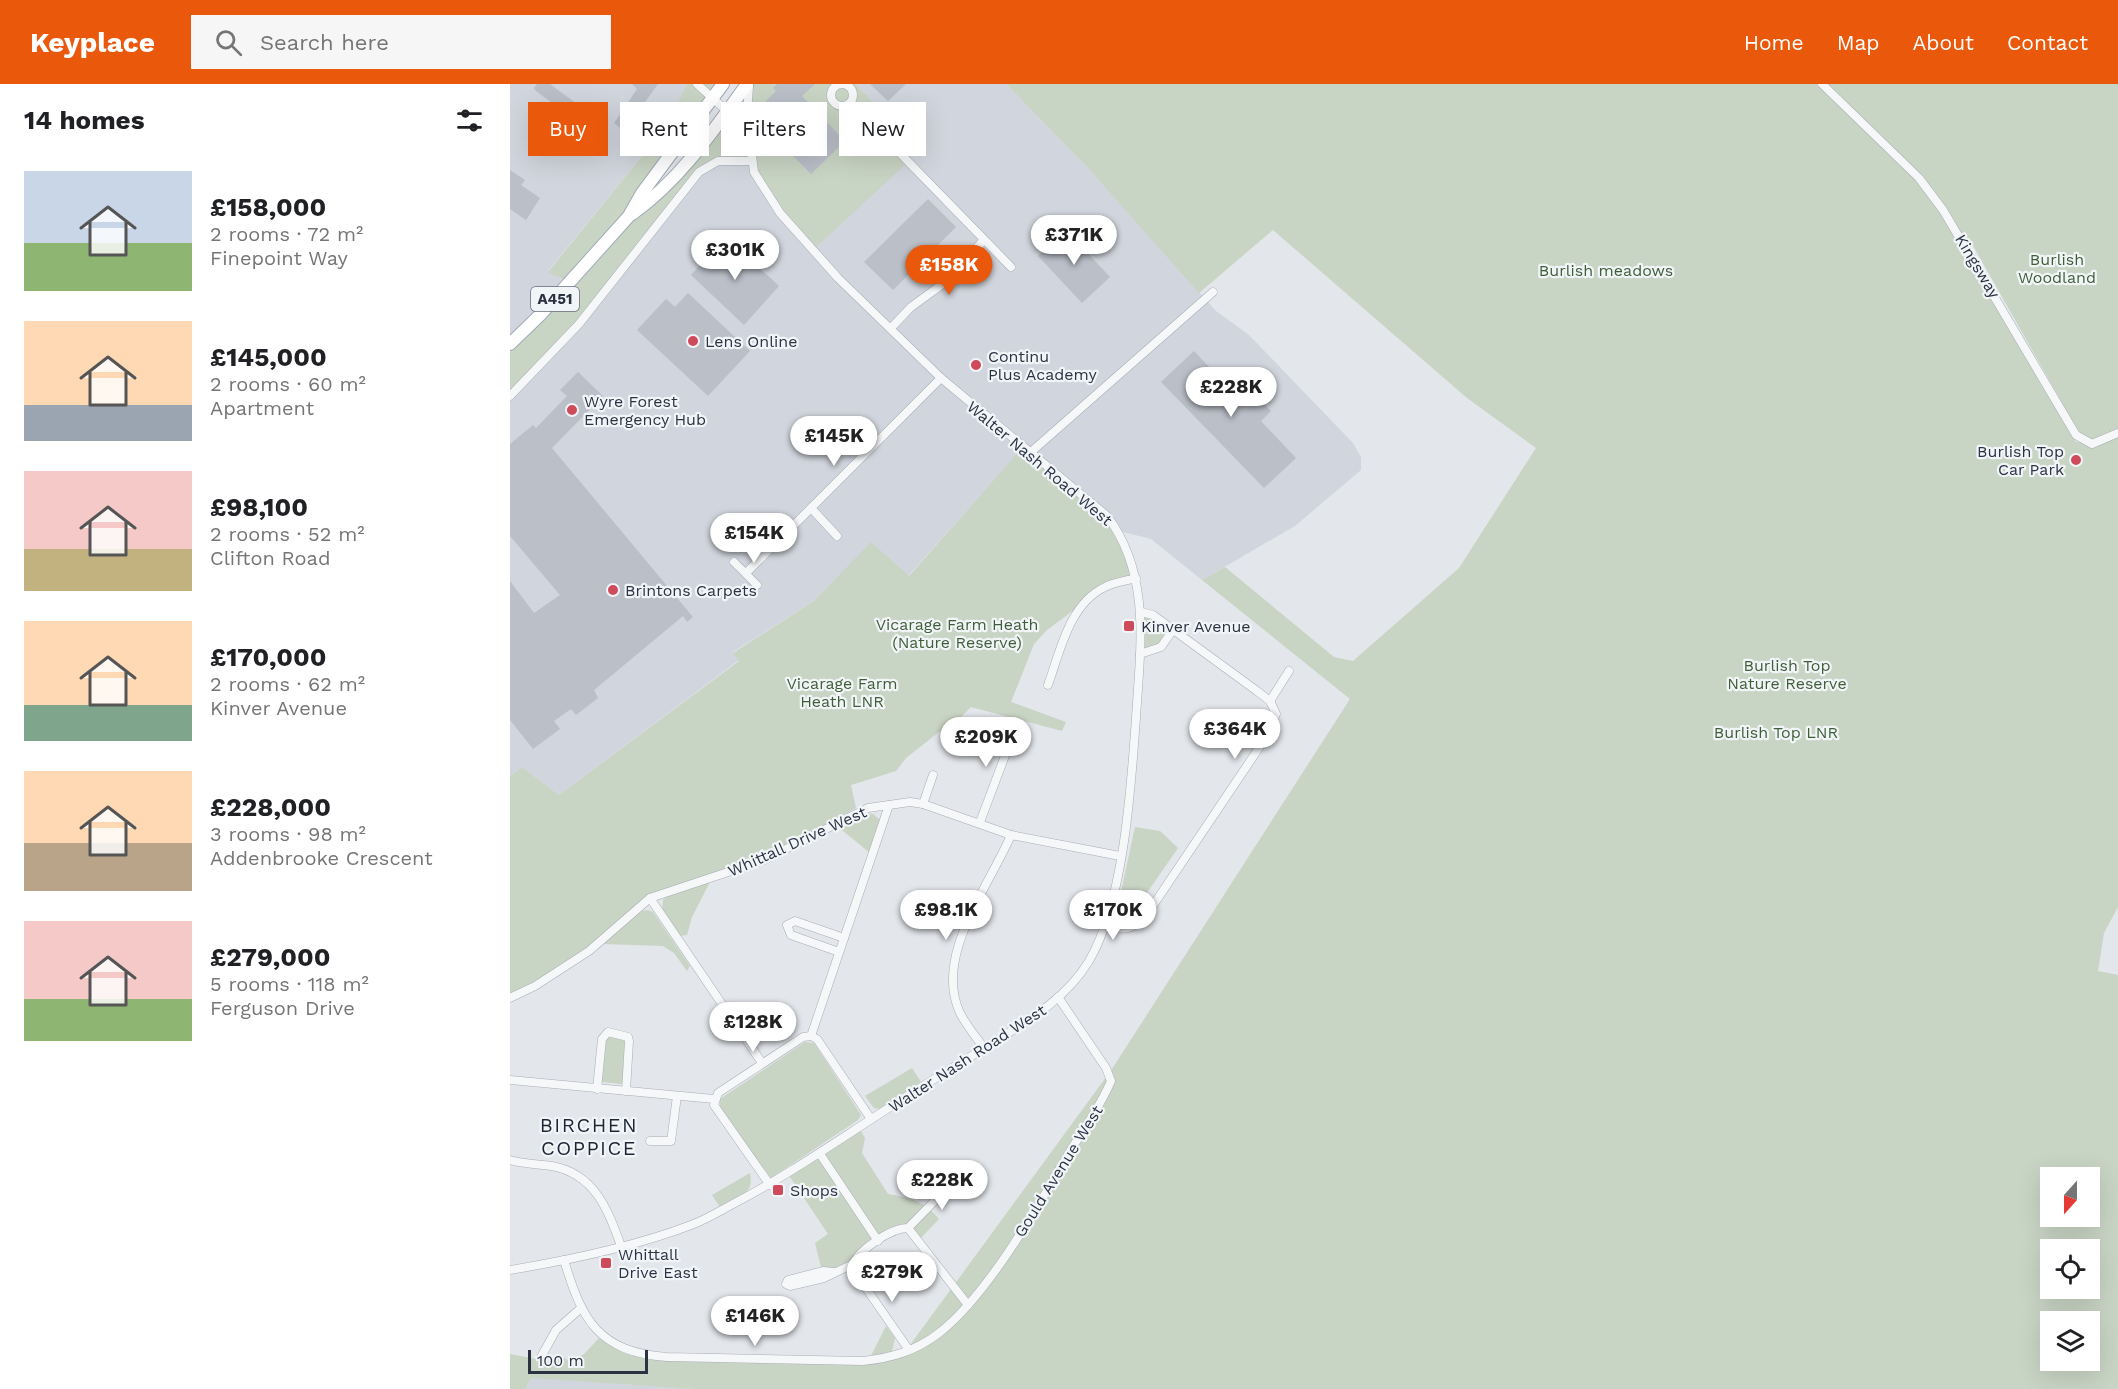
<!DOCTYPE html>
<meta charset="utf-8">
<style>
body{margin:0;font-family:"Work Sans",sans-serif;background:#f6f6f6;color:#202124;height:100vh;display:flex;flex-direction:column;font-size:22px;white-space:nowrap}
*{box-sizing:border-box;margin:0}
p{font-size:20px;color:#757577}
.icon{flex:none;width:33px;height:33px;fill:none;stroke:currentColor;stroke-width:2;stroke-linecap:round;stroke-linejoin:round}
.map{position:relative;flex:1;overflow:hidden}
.panel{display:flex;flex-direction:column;background:#fff;width:510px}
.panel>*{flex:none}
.hud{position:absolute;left:18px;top:18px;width:570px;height:54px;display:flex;gap:12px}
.needle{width:39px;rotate:201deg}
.buttons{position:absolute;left:1530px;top:1083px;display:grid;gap:12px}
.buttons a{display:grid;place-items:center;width:60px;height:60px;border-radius:0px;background:#fff;box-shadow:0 6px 24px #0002;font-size:30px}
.scale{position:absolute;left:18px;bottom:15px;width:120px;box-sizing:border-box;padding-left:6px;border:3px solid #2b3343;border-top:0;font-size:16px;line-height:21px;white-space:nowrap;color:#2b3343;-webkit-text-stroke:4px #f2f5f8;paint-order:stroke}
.price{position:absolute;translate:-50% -51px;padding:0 14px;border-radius:21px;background:#fff;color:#222;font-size:20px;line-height:39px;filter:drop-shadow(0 2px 3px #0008)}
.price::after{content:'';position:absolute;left:50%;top:36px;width:18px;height:14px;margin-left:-9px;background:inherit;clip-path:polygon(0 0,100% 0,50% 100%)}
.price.current{background:#ea580c;color:#fff}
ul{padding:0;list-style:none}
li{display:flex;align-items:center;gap:18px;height:150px;padding:0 24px}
li span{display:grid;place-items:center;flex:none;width:168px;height:120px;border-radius:0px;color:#555}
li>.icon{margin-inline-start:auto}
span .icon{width:72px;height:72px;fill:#fffc;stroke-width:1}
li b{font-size:26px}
h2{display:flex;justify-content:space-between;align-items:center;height:72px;padding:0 24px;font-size:26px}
.tag{padding:0 21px;border-radius:0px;background:#fff;box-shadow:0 6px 24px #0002;font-size:21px;line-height:54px}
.tag.current{background:#ea580c;color:#fff}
header{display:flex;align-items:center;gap:36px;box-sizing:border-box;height:84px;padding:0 30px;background:#ea580c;color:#fff}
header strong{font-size:28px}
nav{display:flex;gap:33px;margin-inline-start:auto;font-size:21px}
.search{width:420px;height:54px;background:#f6f6f6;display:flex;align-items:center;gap:15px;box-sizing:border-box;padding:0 21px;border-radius:0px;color:#757577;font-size:22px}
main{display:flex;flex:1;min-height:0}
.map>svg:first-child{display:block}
.built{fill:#d1d5dd}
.green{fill:#c8d4c4;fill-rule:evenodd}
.building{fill:#babfc8}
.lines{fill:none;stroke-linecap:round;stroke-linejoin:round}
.street-casing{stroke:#a8adb5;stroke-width:9}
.primary-casing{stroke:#a2aab6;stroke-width:14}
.street{stroke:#f6f7f9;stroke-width:8}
.primary{stroke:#fff;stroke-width:12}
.poi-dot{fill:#cd4b5a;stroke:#f2f5f8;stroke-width:2}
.labels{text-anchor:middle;stroke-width:4.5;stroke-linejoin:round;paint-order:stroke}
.shield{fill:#f2f5f8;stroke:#676d79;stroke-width:1.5}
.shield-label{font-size:15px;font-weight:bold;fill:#2b3343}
.park-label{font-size:16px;fill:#3e5e38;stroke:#f2f5f8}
.street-label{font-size:16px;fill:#2b3343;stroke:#f2f5f8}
.poi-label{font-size:16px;fill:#2b3343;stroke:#f2f5f8;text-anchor:start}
.quarter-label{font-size:20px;letter-spacing:1.5px;fill:#1d2434;stroke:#f2f5f8}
</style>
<header>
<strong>Keyplace</strong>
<div class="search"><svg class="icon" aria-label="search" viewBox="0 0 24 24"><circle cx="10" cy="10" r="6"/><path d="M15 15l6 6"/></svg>Search here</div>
<nav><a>Home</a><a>Map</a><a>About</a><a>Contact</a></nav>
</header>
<main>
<section class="panel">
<h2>14 homes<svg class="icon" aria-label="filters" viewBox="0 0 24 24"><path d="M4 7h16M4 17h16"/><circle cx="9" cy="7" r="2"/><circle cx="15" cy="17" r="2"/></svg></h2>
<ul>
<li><span style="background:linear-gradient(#c9d6e8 60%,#8fb573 0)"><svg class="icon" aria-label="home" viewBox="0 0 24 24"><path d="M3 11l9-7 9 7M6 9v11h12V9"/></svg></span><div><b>£158,000</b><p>2 rooms · 72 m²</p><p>Finepoint Way</p></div></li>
<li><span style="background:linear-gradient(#ffd9b3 70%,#9aa5b1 0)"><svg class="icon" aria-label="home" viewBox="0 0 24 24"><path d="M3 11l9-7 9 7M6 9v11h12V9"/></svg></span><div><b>£145,000</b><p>2 rooms · 60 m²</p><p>Apartment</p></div></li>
<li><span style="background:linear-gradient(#f6c9c9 65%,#c2b280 0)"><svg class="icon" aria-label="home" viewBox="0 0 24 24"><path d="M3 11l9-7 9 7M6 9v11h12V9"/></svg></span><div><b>£98,100</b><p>2 rooms · 52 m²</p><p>Clifton Road</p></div></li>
<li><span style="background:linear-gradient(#ffd9b3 70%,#7fa58c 0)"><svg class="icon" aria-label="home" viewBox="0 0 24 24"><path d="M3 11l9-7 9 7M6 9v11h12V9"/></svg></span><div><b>£170,000</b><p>2 rooms · 62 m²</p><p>Kinver Avenue</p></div></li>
<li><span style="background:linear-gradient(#ffd9b3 60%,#b9a48a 0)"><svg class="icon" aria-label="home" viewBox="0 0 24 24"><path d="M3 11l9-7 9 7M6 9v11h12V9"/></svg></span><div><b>£228,000</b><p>3 rooms · 98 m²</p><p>Addenbrooke Crescent</p></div></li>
<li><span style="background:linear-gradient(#f6c9c9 65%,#8fb573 0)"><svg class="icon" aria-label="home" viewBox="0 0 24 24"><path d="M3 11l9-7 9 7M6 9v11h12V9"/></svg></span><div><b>£279,000</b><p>5 rooms · 118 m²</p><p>Ferguson Drive</p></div></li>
</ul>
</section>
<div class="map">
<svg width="1608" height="1305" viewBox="0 0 1608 1305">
<rect width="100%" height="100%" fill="#e3e6eb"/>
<g class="built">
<path d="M 0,0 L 177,0 L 154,45 L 38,187 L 59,199 L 0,260 Z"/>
<path d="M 345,0 L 496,0 L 576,82 L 706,227 L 739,251 L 843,359 L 851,373 L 851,386 L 785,442 L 692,496 L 641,455 L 609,447 L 514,363 L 398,492 L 361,459 L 304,517 L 223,568 L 229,576 L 49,711 L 12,683 L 0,692 L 0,312 L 197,82 L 351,30 L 363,18 Z"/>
<path d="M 21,1294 L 27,1294 L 185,1305 L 15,1305 Z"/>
</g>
<g class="green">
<path d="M 177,0 L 213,0 L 132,109 L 141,117 L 216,28 L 240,48 L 240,0 L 345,0 L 363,18 L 351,29 L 398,78 L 303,166 L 270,129 L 241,77 L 197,82 L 69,240 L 0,312 L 0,260 L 59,198 L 38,188 L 154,45 Z"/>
<path d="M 496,0 L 1608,0 L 1608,345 L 1580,356 L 1571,352 L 1462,160 L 1453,166 L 1566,358 L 1576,359 L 1583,364 L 1608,353 L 1608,823 L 1594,849 L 1588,887 L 1608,891 L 1608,1305 L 184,1305 L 21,1294 L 15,1305 L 0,1305 L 0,1270 L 42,1278 L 49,1271 L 61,1278 L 74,1270 L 89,1254 L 104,1263 L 148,1276 L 350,1280 L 392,1272 L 602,985 L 840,615 L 692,496 L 715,483 L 824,573 L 843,577 L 949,484 L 1026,364 L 957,314 L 763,146 L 689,209 L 576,82 ZM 1540,1094 L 1580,1094 L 1580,1132 L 1540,1132 ZM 1540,1166 L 1580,1166 L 1580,1204 L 1540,1204 ZM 1540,1238 L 1580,1238 L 1580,1276 L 1540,1276 Z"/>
<path d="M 514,362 L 597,432 L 626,494 L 595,503 L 537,546 L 524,560 L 501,618 L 556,638 L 552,647 L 461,623 L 442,642 L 429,648 L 396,674 L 386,687 L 341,701 L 346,724 L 254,776 L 140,814 L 79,867 L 0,914 L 0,692 L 12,683 L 49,711 L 229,577 L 223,569 L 304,517 L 361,458 L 399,492 Z"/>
<path d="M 631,530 L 643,531 L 663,546 L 660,554 L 630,570 Z"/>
<path d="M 354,729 L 363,730 L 370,736 L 360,769 L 327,742 Z"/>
<path d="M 625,743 L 650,747 L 668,764 L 614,842 L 605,836 Z"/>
<path d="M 200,798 L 182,833 L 177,851 L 169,852 L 152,828 L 153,816 L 157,812 Z"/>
<path d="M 137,826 L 143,828 L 180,882 L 177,887 L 164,869 L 153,862 L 93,860 L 128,828 Z"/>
<path d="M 100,951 L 115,954 L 116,958 L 112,1000 L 92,998 L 95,955 Z"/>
<path d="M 295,958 L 304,959 L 351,1031 L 348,1036 L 261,1094 L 210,1024 L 210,1015 Z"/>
<path d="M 402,984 L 411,998 L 370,1025 L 364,1024 L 355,1012 Z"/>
<path d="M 349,1044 L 355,1054 L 352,1069 L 378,1110 C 401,1114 414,1117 429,1135 L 409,1156 L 398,1144 L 368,1157 L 343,1180 L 278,1196 L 312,1187 L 305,1159 L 318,1150 L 278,1090 Z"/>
<path d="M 240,1089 C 245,1111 227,1115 210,1123 L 202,1111 Z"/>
<path d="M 376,1242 L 385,1254 L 382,1268 L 361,1272 Z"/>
</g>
<g class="building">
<path d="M 27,0 L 40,0 L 87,35 L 79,46 L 26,7 L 24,4 Z"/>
<path d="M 122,0 L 148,0 L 114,47 L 104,39 L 127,5 Z"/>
<path d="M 267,0 L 305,0 L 292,12 L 335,57 L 301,90 L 267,56 L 277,47 L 252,21 L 266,7 L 263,4 Z"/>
<path d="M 360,0 L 396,0 L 378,17 Z"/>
<path d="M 0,86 L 15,96 L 11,101 L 30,114 L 16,136 L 0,125 Z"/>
<path d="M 418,115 L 446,143 L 383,206 L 354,178 Z"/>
<path d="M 556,146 L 600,193 L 572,219 L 528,172 Z"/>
<path d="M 216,153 L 269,202 L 234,241 L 181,191 Z"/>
<path d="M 178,209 L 240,267 L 198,312 L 127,246 L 156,215 L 165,223 Z"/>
<path d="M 684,267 L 718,303 L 729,293 L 761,327 L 751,337 L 786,374 L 754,404 L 651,298 Z"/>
<path d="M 68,288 L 93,312 L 42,364 L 183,533 L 177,538 L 173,532 L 84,606 L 88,614 L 66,631 L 61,625 L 44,637 L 50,645 L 23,665 L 0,636 L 0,497 L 24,529 L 50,511 L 0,452 L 0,360 L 23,341 L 26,344 L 57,312 L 50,306 Z"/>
<path d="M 277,934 L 283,943 L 263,956 L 257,947 Z"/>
</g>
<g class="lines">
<defs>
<g id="street">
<circle cx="332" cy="11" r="11"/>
<path d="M 187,0 L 241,49"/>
<path d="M 1312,0 L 1409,94 L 1433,126 L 1566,351 L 1582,360 L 1608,349"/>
<path d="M 341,19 L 501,183"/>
<path d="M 381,244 L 401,223 L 434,199 L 473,157"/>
<path d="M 0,312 L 69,240 L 189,88 L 208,77 L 242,77"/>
<path d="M 521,368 L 703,208"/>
<path d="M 301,424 L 327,452"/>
<path d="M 224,478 L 247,501"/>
<path d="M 236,489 L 431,294"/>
<path d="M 630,570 L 651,563 L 663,546"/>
<path d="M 538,601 C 550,568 559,520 595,503 C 604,498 616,497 626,494"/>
<path d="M 760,617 L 779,587"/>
<path d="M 413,720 L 423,691"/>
<path d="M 470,738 L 507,640"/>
<path d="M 140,814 L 252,979"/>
<path d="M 596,842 C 614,847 623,846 636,832 L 759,649 L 766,630 L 760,617 L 747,607 L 643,531 L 631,528"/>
<path d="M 329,868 L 281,851 L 277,841 L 285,837 L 334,854"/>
<path d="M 0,914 L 25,902 L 79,867 L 140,814 L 254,776 L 358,724 L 400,718 L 413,720 L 501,751 L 610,772"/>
<path d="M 301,952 L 379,721"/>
<path d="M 474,964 C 466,953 456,941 450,929 C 423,872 480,801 501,751"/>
<path d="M 0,996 L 204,1015"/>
<path d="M 87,1005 L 92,955 L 98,948 L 118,953 L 119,957 L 116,1007"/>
<path d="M 140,1057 L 161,1057 L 167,1012"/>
<path d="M 310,1070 L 368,1157"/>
<path d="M 0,1076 C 13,1080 28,1080 42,1082 C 85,1090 98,1126 111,1162"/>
<path d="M 260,1101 L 204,1021 L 208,1009 L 293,953 L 301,952 L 307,955 L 361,1035"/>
<path d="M 398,1144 L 458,1221"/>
<path d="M 54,1176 C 72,1236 88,1268 157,1273 L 353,1277 C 381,1274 406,1267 429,1249 C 478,1211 530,1119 562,1064 C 576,1042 591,1021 601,997 L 596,984 L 548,913"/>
<path d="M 343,1180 L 344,1187 L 399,1266"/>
<path d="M 0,1186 C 60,1176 124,1163 181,1141 C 195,1136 208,1128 221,1121 C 279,1091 331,1054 385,1020 C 415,1000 446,982 476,963 C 514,939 555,917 579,877 C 614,818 621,703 626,634 C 630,566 642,491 597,432 L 431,294 L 328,194 L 270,129 L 244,88 L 237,30 L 239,2"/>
<path d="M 323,1188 L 313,1187 L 278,1196 L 276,1200 L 280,1202 L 314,1194 L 343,1180 C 350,1165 381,1144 398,1144 L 448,1093"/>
<path d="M 31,1273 L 46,1246 L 70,1225"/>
</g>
<g id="primary">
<path d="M 122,130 C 169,97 204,46 237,0"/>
<path d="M 0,260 L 30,231 L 119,132 L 132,109 L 213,0"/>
</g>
</defs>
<use href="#street" class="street-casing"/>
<use href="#primary" class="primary-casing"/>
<use href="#street" class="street"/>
<use href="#primary" class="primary"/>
</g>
<g class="poi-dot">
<circle cx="183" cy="257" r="6"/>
<circle cx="466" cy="281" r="6"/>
<circle cx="62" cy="326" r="6"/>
<circle cx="1566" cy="376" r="6"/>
<circle cx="103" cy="506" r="6"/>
<rect x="613" y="536" width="12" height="12" rx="3"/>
<rect x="262" y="1100" width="12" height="12" rx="3"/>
<rect x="90" y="1173" width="12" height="12" rx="3"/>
</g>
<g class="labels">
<rect class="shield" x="21" y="203" width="48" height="24" rx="4.5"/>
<g class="shield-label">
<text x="45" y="220">A451</text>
</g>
<g class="park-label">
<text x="1547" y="181">Burlish<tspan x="1547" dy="18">Woodland</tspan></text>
<text x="1096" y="192">Burlish meadows</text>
<text x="447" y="546">Vicarage Farm Heath<tspan x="447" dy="18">(Nature Reserve)</tspan></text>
<text x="1277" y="587">Burlish Top<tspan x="1277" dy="18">Nature Reserve</tspan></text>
<text x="332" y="605">Vicarage Farm<tspan x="332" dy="18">Heath LNR</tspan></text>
<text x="1266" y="654">Burlish Top LNR</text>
</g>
<g class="street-label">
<text transform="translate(1468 182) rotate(59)" y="6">Kingsway</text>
<text transform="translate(530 379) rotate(40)" y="6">Walter Nash Road West</text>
<text transform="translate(287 757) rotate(-24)" y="6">Whittall Drive West</text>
<text transform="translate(457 974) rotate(-33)" y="6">Walter Nash Road West</text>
<text transform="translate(548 1087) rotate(-58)" y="6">Gould Avenue West</text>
</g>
<g class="poi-label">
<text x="195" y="263">Lens Online</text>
<text x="478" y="278">Continu<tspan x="478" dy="18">Plus Academy</tspan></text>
<text x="74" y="323">Wyre Forest<tspan x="74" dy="18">Emergency Hub</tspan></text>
<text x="1554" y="373" text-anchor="end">Burlish Top<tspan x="1554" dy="18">Car Park</tspan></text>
<text x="115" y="512">Brintons Carpets</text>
<text x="631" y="548">Kinver Avenue</text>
<text x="280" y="1112">Shops</text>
<text x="108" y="1176">Whittall<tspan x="108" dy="18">Drive East</tspan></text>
</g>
<g class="quarter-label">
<text x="79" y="1048">BIRCHEN<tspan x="79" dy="23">COPPICE</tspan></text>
</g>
</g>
</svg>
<div class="buttons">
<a><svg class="needle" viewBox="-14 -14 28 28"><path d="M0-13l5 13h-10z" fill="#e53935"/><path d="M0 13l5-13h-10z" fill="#757577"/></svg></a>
<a><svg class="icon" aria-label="locate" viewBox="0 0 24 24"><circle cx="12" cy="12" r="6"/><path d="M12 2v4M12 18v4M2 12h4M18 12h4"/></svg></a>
<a><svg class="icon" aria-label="layers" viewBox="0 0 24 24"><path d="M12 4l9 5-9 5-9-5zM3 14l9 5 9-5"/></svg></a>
</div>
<div class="scale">100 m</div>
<b class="price" style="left:564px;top:182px">£371K</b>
<b class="price" style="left:225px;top:197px">£301K</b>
<b class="price current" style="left:439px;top:212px">£158K</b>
<b class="price" style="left:721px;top:334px">£228K</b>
<b class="price" style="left:324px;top:383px">£145K</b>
<b class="price" style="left:244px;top:480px">£154K</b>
<b class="price" style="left:725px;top:676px">£364K</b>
<b class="price" style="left:476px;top:684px">£209K</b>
<b class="price" style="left:436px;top:857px">£98.1K</b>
<b class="price" style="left:603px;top:857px">£170K</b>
<b class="price" style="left:243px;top:969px">£128K</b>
<b class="price" style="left:432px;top:1127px">£228K</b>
<b class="price" style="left:382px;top:1219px">£279K</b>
<b class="price" style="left:245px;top:1263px">£146K</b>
<div class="hud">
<a class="tag current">Buy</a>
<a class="tag">Rent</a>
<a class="tag">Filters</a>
<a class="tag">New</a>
</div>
</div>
</main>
